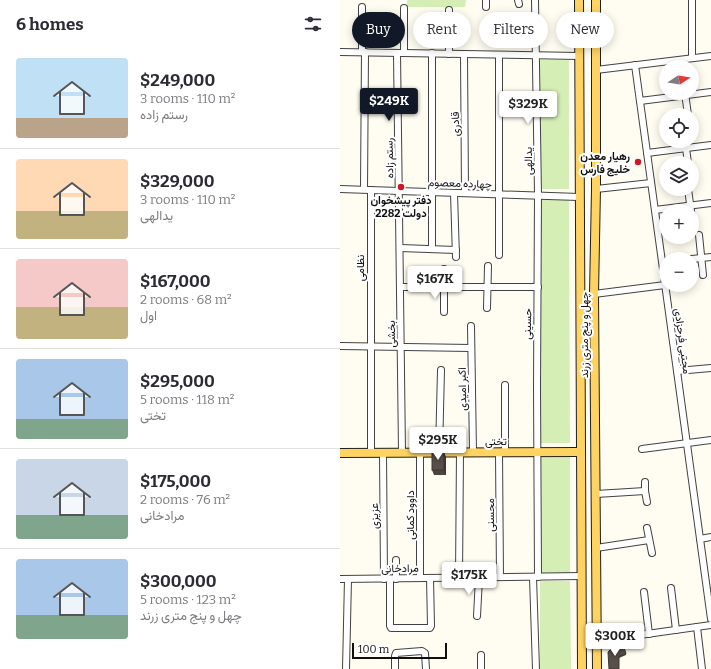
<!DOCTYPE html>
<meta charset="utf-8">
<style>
body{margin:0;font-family:Bitter,Vazirmatn,serif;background:#f2f2f3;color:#2b2b33;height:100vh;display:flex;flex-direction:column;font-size:15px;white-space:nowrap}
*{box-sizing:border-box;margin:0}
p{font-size:13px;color:#7c7c81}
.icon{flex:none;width:22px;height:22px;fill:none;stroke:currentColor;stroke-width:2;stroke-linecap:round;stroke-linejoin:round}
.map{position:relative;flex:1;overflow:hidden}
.details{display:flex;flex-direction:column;background:#fff;width:340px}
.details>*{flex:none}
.top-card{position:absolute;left:12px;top:12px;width:299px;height:36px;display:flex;gap:8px}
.needle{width:26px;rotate:78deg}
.tools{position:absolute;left:319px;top:60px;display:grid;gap:8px}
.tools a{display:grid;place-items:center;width:40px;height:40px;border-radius:50%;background:#fff;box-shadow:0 2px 10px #0003;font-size:20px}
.scale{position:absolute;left:12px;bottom:10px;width:95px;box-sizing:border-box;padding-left:4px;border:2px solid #0f0f0f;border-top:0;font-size:11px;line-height:14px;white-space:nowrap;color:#0f0f0f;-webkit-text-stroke:3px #fff;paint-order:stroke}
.price{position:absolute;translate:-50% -34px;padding:0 9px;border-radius:4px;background:#fff;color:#222;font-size:13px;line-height:26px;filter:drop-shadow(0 1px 2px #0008)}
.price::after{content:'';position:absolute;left:50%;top:24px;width:12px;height:9px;margin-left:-6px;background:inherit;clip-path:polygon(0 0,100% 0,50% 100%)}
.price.active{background:#111827;color:#fff}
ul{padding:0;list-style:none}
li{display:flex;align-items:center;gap:12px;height:100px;padding:0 16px}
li+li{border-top:1px solid #e1e1e2}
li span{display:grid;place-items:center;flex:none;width:112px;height:80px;border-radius:4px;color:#555}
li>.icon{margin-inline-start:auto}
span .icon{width:48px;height:48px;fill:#fffc;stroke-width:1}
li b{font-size:17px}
h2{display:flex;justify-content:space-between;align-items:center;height:48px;padding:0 16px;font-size:17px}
.pill{padding:0 14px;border-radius:18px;background:#fff;box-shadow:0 2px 10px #0003;font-size:14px;line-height:36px}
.pill.active{background:#111827;color:#fff}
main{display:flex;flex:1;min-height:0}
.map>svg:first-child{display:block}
.green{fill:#d5eeb5}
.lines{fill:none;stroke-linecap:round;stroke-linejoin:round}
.minor-casing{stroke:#424242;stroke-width:8}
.major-casing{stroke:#202020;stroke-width:10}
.minor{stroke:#fff;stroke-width:6}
.major{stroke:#ffd361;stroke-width:8}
.wall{fill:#4d4440}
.shaded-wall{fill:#3e3734}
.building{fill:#594f4a;stroke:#3e3734}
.poi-dot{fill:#ce1827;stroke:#fff;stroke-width:1.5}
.labels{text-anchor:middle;stroke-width:4;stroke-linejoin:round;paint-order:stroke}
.street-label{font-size:11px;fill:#0f0f0f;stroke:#fff}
.poi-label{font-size:11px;font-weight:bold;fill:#0f0f0f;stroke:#fff;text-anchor:end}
</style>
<main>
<section class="details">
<h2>6 homes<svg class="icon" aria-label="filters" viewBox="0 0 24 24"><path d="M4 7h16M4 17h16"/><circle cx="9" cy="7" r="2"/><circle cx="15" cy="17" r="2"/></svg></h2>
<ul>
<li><span style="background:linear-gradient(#bfe0f5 75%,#b9a48a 0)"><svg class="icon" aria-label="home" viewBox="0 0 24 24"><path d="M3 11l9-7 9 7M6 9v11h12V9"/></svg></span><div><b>$249,000</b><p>3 rooms · 110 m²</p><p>رستم زاده</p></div></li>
<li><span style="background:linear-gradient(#ffd9b3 65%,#c2b280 0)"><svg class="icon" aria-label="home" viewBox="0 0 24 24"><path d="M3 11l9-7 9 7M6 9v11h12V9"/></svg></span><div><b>$329,000</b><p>3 rooms · 110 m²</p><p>یدالهی</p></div></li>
<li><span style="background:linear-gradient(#f6c9c9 60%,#c2b280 0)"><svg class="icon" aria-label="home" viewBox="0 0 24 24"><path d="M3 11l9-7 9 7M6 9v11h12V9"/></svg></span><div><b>$167,000</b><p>2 rooms · 68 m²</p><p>اول</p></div></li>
<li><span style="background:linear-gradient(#a9c7e8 75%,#7fa58c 0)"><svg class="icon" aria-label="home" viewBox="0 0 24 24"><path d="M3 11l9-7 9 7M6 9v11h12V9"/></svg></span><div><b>$295,000</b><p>5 rooms · 118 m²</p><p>تختی</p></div></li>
<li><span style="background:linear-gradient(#c9d6e8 70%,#7fa58c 0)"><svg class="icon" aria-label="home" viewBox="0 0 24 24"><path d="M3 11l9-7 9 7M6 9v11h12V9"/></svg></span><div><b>$175,000</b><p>2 rooms · 76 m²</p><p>مرادخانی</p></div></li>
<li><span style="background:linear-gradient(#a9c7e8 70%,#7fa58c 0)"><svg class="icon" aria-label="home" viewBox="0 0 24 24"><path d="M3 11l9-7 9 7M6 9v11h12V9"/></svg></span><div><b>$300,000</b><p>5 rooms · 123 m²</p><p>چهل و پنج متری زرند</p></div></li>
</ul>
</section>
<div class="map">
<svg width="371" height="669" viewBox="0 0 371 669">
<rect width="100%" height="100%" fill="#fffcf1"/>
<g class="green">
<path d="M 67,0 L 126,0 L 125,7 L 67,7 Z"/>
<path d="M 198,60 L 229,60 L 229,189 L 199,189 Z"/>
<path d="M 229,197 L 230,443 L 200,443 L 200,198 Z"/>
<path d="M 199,455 L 230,455 L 230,573 L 200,574 Z"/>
<path d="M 200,581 L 230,581 L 231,669 L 200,669 Z"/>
</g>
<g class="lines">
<defs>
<g id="minor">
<path d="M 146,0 L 146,7"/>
<path d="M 178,0 L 179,4"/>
<path d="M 195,0 L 198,195 L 197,387 L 198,577"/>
<path d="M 352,0 L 352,58"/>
<path d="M 22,7 L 22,52"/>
<path d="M 64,8 L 64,53"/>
<path d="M 109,10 L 109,54"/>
<path d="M 0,52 L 239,56"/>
<path d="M 57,53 L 62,452"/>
<path d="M 92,53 L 92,249"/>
<path d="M 124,54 L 125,193"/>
<path d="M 159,55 L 159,255"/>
<path d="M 295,65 L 371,619"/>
<path d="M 256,70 L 371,56"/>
<path d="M 345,93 L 348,115"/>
<path d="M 300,101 L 371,92"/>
<path d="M 345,141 L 348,163"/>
<path d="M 307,153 L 371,145"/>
<path d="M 0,189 L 239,197"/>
<path d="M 24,189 L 25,52"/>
<path d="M 256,189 L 311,183"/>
<path d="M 348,189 L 351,211"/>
<path d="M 114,193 L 116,257"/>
<path d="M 315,210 L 371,203"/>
<path d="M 352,215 L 353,223"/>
<path d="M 359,235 L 363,275"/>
<path d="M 60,248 L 116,250"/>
<path d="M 352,259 L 371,257"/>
<path d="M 60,287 L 198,287"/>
<path d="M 254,294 L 325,285"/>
<path d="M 147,308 L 148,266"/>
<path d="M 104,312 L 104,269"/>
<path d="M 131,326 L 133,452"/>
<path d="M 0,346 L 131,348"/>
<path d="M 337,371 L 371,368"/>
<path d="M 165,385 L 165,452"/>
<path d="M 302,449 L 371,440"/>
<path d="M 31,452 L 31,190"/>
<path d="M 43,452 L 44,579"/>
<path d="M 80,452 L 80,578"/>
<path d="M 99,452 L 101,370"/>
<path d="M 159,452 L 160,577"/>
<path d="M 305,482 L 305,491 L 307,502"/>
<path d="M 256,494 L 305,491"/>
<path d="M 307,528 L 312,553"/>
<path d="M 360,539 L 371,537"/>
<path d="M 256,548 L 309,540"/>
<path d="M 193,577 L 196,669"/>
<path d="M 119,578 L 120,452"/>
<path d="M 0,579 L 241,576"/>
<path d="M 50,579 L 50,626 L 51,628 L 90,628 L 91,626 L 90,578"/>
<path d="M 56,579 L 56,560"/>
<path d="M 331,588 L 336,630"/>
<path d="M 304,592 L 309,634"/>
<path d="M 137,616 L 139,578"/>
<path d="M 357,627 L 362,669"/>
<path d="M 257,641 L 371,625"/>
<path d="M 6,669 L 8,579"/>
<path d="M 55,669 L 55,656 L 56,653 L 82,651 L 85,653 L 86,669"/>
<path d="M 141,669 L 141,655"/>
</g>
<g id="major">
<path d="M 239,0 L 242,669"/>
<path d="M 256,0 L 256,189 L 254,294 L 257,669"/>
<path d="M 0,453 L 240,452"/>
</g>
</defs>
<use href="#minor" class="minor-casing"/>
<use href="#major" class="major-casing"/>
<use href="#minor" class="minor"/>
<use href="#major" class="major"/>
</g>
<g class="wall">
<path d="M 106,457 L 106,475 L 94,475 L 92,470 Z"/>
<path d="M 284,647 L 286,655 L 279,658 L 279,669 L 269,669 Z"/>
</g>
<path class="shaded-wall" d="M 104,452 L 106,457 L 106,475 L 104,470 Z"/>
<g class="building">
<rect x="92" y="452" width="12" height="18"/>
<path d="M 284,647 L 286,654 L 279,656 L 279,669 L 269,669 L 268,652 L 271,649 Z"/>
</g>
<g class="poi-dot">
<circle cx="298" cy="162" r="4"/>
<circle cx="61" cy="187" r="4"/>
</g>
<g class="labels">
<g class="street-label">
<text transform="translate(115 124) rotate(-91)" y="4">قادری</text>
<text transform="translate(49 158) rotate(-91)" y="4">رستم زاده</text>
<text transform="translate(188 161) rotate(-91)" y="4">یدالهی</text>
<text transform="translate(120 183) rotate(2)" y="4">چهارده معصوم</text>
<text transform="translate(20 268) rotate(-90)" y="4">نظامی</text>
<text transform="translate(187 324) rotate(-89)" y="4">حسینی</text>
<text transform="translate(51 334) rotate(-91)" y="4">بخشی</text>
<text transform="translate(244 335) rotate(-90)" y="4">چهل و پنج متری زرند</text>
<text transform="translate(343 341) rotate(82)" y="4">مجتبی فرحزادی</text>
<text transform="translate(122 389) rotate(-91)" y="4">اکبر امیدی</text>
<text x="156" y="445">تختی</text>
<text transform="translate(70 515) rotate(-90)" y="4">داوود کمانی</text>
<text transform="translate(150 515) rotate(-90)" y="4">محسنی</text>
<text transform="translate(34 516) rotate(-90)" y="4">عزیزی</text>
<text transform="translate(60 568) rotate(-1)" y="4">مرادخانی</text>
</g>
<g class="poi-label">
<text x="290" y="160">رهیار معدن<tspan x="290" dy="13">خلیج فارس</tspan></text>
<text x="61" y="204" text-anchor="middle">دفتر پیشخوان<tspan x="61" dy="13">دولت 2282</tspan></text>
</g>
</g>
</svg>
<div class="tools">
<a><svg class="needle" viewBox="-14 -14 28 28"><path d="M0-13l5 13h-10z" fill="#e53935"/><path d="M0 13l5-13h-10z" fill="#7c7c81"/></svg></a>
<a><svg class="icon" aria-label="locate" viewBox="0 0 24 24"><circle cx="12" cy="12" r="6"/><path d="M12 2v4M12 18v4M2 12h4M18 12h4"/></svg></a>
<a><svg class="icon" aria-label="layers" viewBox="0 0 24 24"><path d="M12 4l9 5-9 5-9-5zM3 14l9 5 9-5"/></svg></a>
<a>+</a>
<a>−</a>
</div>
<div class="scale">100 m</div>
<b class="price active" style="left:49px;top:122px">$249K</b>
<b class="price" style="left:188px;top:125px">$329K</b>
<b class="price" style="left:95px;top:300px">$167K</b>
<b class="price" style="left:98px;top:461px">$295K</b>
<b class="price" style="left:129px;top:596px">$175K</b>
<b class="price" style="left:275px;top:657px">$300K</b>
<div class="top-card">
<a class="pill active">Buy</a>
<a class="pill">Rent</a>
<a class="pill">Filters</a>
<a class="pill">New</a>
</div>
</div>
</main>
